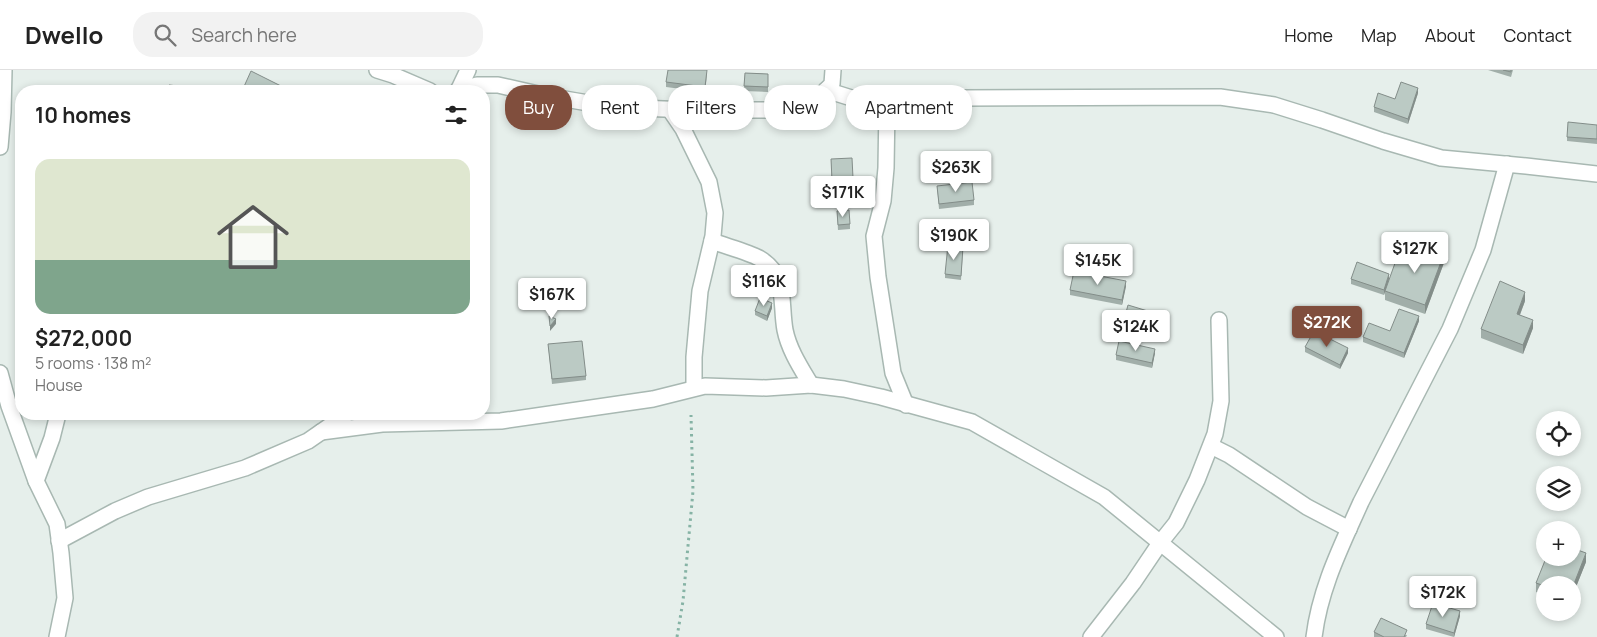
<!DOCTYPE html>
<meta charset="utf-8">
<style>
body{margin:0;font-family:Manrope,sans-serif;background:#f2f2f2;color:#222;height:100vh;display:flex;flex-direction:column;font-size:19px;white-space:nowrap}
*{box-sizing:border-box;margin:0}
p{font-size:16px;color:#767676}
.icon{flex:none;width:28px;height:28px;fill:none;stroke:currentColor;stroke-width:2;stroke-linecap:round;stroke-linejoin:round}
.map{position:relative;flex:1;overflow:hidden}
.panel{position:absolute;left:15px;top:15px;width:475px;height:335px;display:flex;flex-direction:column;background:#fff;border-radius:20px;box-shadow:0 2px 8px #0003}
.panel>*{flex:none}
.hud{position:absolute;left:505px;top:15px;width:475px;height:45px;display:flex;gap:10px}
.tools{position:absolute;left:1536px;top:341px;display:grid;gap:10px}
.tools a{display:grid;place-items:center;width:45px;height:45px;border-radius:50%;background:#fff;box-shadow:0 2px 8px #0003;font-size:25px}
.price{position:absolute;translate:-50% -42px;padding:0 11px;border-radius:5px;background:#fff;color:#222;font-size:16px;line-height:32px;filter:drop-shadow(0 1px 2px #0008)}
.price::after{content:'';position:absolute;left:50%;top:30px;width:15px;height:11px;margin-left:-8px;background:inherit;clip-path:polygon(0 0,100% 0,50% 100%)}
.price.on{background:#804e3d;color:#fff}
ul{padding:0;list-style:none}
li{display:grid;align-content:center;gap:10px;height:265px;padding:0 20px}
li span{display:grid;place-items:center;height:155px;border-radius:15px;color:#555}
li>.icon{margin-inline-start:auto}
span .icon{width:90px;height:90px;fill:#fffc;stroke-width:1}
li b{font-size:21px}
h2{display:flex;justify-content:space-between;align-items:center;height:60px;padding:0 20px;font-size:21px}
.pill{padding:0 18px;border-radius:20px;background:#fff;box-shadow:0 2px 8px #0003;font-size:18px;line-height:45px}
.pill.on{background:#804e3d;color:#fff}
header{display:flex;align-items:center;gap:30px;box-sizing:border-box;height:70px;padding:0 25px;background:#fff;border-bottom:1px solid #e0e0e0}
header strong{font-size:24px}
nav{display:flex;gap:28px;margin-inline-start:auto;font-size:18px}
.search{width:350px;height:45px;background:#f2f2f2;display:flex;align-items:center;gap:12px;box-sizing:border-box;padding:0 18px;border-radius:20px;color:#767676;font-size:19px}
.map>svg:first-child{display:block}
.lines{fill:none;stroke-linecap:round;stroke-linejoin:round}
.service-casing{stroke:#a8b8b2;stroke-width:18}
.minor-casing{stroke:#a8b8b2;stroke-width:18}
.path{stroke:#86b3a5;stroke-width:3;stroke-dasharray:2.5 4;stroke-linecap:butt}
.service{stroke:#fff;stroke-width:15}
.minor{stroke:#fff;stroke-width:15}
.wall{fill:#a1aea9}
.shaded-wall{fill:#838d89}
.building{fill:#bbcac4;stroke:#838d89}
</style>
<header>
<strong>Dwello</strong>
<div class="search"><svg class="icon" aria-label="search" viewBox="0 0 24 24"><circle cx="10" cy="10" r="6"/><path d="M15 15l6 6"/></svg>Search here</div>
<nav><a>Home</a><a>Map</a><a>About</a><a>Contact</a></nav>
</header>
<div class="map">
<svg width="1597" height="567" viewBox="0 0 1597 567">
<rect width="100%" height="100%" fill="#e6efeb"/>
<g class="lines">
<defs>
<path id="service" d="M 1091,567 L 1133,513 L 1160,473"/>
<g id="minor">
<path d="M 377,0 L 393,5 L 430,21"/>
<path d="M 826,20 L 861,31 L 895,35 L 963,28 L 1220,27 L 1274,35 L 1322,50 L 1383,71 L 1441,88 L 1526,96 L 1597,104"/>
<path d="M 457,21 L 477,15 L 498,15 L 547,26 L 612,37 L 690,40 L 767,40 L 799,36 L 819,27 L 832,14 L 833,0"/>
<path d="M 458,21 L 468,0"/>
<path d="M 887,35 L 886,98 L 883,131 L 874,166 L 878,207 L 893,303 L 906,335"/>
<path d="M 670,40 L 683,59 L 709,112 L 715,143 L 713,166 L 700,221 L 694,287 L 694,318"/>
<path d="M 0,77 L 3,42 L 4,0"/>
<path d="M 712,171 C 725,176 748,182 759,188 C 788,205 780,233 785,260 C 789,280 801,298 811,315"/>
<path d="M 0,303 L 9,336 L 36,411 L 57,454 L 61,483 L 65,528 L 57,567"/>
<path d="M 321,362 L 382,354 L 501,351 L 653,329 L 705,316 L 766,318 L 811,315 L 844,319 L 881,327 L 972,352 L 1104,427 L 1276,567"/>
<path d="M 1211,376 L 1229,385 L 1307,437 L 1349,459"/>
<path d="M 36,411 L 52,368 L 58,344"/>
<path d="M 59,471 L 115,441 L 148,427 L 245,398 L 308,371 L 347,344"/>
<path d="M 1160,473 L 1176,453 L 1197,410 L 1215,364 L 1221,331 L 1219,250"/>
<path d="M 1314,567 C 1320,518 1341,477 1361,432 L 1450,259 L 1483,180 L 1507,94"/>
</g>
</defs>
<use href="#service" class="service-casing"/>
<use href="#minor" class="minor-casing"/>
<path class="path" d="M 677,567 L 683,531 L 693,421 L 691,345"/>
<use href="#service" class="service"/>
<use href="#minor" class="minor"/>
</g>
<g class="wall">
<path d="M 1488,0 L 1513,0 L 1511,7 Z"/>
<path d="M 745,3 L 768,4 L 768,22 L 744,21 Z"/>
<path d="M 707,5 L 705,22 L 666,17 L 666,12 Z"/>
<path d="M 1418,23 L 1408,54 L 1374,42 L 1374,37 Z"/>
<path d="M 1597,55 L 1597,74 L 1567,71 L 1567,67 Z"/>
<path d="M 831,89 L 853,108 L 853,113 L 832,115 Z"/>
<path d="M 937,116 L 974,130 L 974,135 L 939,139 Z"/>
<path d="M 837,141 L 850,154 L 850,159 L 838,160 Z"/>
<path d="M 963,181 L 961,210 L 945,208 L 945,204 Z"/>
<path d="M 1416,188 L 1445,190 L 1425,244 L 1385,230 L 1385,221 L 1384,225 L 1351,214 L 1351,209 L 1389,209 Z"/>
<path d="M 1126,216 L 1122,235 L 1070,225 L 1070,220 Z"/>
<path d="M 1525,231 L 1520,245 L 1533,258 L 1523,284 L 1481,268 L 1481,259 Z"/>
<path d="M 772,238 L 767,251 L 755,245 L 755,241 Z"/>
<path d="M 1151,247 L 1147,261 L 1124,255 L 1124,250 Z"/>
<path d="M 1419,251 L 1404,288 L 1363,272 L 1363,267 L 1390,261 Z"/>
<path d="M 548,274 L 586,306 L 586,310 L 552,314 Z"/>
<path d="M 1305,277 L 1348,283 L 1340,299 L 1305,282 Z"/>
<path d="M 1155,283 L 1152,298 L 1116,290 L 1116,285 Z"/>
<path d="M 1586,492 L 1572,527 L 1572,515 L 1545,515 L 1545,525 L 1536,522 L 1536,513 Z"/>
<path d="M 1460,546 L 1454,567 L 1426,559 L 1426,554 Z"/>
<path d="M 1374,562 L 1407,565 L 1406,567 L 1374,567 Z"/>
</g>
<g class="shaded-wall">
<path d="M 1418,18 L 1418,23 L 1408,54 L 1408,49 Z"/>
<path d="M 1445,181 L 1445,190 L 1425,244 L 1425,235 Z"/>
<path d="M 1389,204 L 1389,209 L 1384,225 L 1384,220 Z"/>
<path d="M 1126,211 L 1126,216 L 1122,235 L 1122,230 Z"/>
<path d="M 1525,222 L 1525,231 L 1517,252 L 1517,244 Z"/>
<path d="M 772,233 L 772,238 L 767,251 L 767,246 Z"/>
<path d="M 1151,242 L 1151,247 L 1147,261 L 1147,256 Z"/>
<path d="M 1419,246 L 1419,251 L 1404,288 L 1404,283 Z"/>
<path d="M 556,249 L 556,254 L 550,261 L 550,256 Z"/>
<path d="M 1533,250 L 1533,258 L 1523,284 L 1523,275 Z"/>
<path d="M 1348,278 L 1348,283 L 1340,299 L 1340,295 Z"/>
<path d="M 1155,279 L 1155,283 L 1152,298 L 1152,293 Z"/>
<path d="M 1586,483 L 1586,492 L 1572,527 L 1572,519 Z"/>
<path d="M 1460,541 L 1460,546 L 1454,567 L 1454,563 Z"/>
</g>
<g class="building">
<path d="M 668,0 L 707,0 L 705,17 L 666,12 Z"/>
<path d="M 1503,0 L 1511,0 L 1511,2 Z"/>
<path d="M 251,1 L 281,16 L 278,21 L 242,21 Z"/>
<path d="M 745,3 L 768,4 L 768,17 L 744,16 Z"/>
<path d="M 1401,12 L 1418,18 L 1408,49 L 1374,37 L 1378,23 L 1395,29 Z"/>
<path d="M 169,15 L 196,18 L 196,21 L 168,21 Z"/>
<path d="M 1568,52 L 1597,55 L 1597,69 L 1567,67 Z"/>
<path d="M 852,88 L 853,108 L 832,110 L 831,89 Z"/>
<path d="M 972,112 L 974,130 L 939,134 L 937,116 Z"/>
<path d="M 849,140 L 850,154 L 838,155 L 837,141 Z"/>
<path d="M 1422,173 L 1445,181 L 1425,235 L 1385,221 L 1399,182 L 1416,188 Z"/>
<path d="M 948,175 L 963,177 L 961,206 L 945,204 Z"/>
<path d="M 1357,192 L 1389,204 L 1384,220 L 1351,209 Z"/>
<path d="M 1074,201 L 1126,211 L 1122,230 L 1070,220 Z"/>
<path d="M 1500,211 L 1525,222 L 1517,244 L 1533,250 L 1523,275 L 1481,259 Z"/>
<path d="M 760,228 L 772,233 L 767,246 L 755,241 Z"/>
<path d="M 1128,235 L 1151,242 L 1147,256 L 1124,250 Z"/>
<path d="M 1399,239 L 1419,246 L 1404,283 L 1363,267 L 1369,253 L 1390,261 Z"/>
<path d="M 549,246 L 556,249 L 550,256 Z"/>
<path d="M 1314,261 L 1348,278 L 1340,295 L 1305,277 Z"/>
<path d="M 582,271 L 586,306 L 552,309 L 548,274 Z"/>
<path d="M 1119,271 L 1155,279 L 1152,293 L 1116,285 Z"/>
<path d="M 1572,478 L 1586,483 L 1572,519 L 1572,515 L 1545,515 L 1545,516 L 1536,513 L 1546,488 L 1572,488 Z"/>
<path d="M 1433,533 L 1460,541 L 1454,563 L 1426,554 Z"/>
<path d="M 1381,548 L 1407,560 L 1404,567 L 1384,567 L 1374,562 Z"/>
</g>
</svg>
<div class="tools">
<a><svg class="icon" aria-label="locate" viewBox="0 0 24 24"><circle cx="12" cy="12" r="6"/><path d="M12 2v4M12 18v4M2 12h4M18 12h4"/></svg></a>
<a><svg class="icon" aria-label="layers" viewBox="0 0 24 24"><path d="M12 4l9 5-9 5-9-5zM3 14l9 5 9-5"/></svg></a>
<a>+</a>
<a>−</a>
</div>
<b class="price" style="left:956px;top:123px">$263K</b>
<b class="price" style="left:843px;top:148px">$171K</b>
<b class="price" style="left:954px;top:191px">$190K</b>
<b class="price" style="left:1415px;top:204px">$127K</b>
<b class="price" style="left:1098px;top:216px">$145K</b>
<b class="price" style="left:764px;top:237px">$116K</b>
<b class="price" style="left:552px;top:250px">$167K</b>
<b class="price on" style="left:1327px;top:278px">$272K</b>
<b class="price" style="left:1136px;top:282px">$124K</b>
<b class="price" style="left:1443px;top:548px">$172K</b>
<div class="hud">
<a class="pill on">Buy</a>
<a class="pill">Rent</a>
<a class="pill">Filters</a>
<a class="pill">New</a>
<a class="pill">Apartment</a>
</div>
<section class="panel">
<h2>10 homes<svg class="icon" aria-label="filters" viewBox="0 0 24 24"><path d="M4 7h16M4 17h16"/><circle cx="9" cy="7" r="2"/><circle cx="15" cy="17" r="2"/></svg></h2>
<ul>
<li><span style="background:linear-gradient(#dfe7d0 65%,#7fa58c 0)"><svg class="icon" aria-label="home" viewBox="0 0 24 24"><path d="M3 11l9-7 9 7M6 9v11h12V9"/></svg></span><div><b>$272,000</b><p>5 rooms · 138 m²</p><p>House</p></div></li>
</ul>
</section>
</div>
